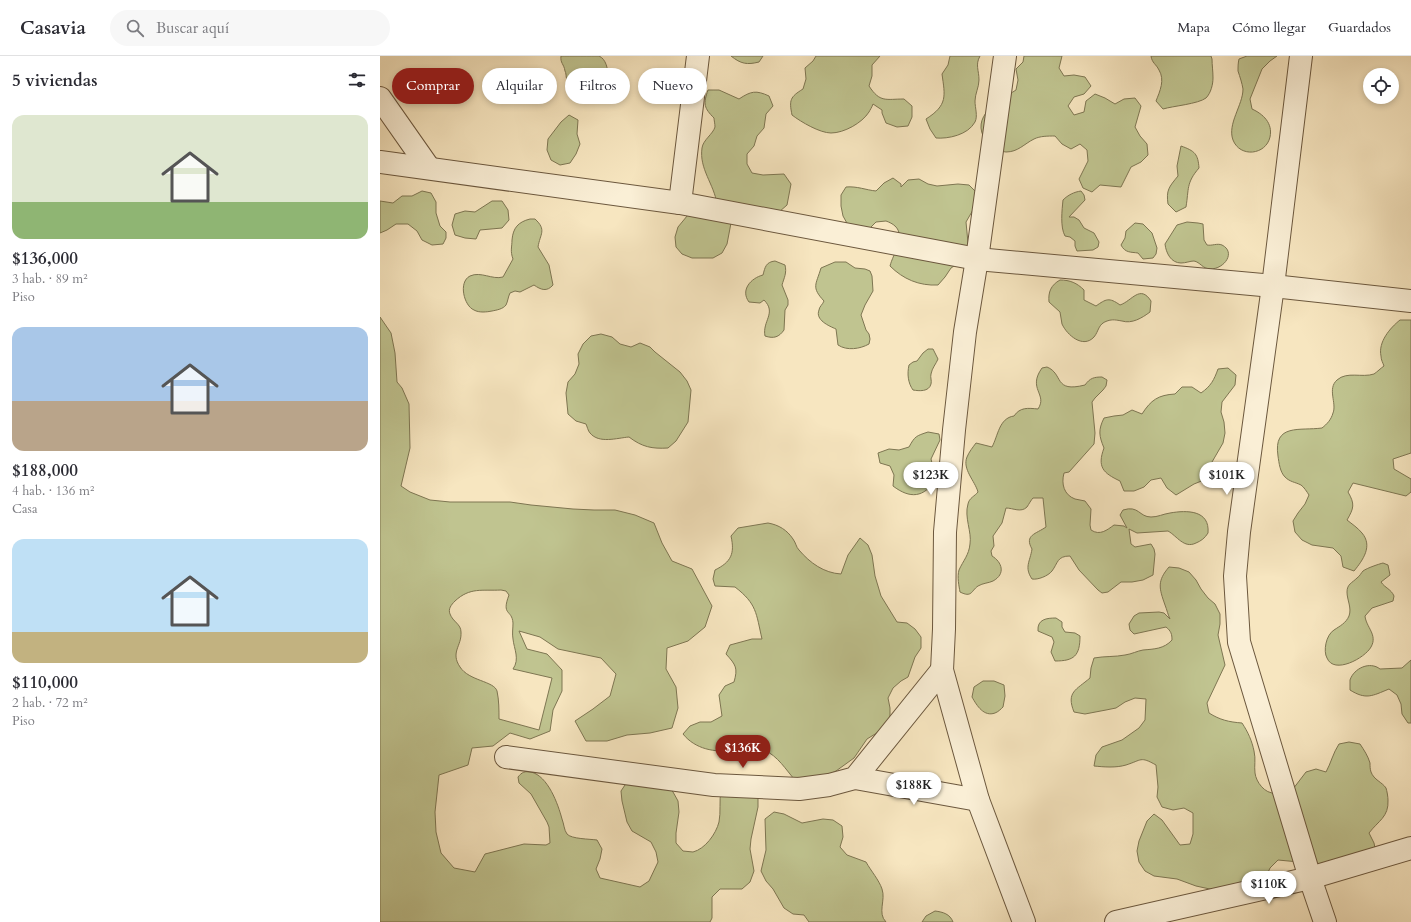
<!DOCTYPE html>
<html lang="es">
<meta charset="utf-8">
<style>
body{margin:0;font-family:Cardo,serif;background:#f7f7f7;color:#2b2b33;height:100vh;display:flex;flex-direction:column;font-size:15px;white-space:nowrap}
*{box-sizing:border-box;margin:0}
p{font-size:13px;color:#7c7c81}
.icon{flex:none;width:22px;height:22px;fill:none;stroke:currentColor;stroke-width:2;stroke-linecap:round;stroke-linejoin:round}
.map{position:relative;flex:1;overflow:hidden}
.side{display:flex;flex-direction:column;background:#fff;width:380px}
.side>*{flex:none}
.banner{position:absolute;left:12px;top:12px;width:380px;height:36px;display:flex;gap:8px}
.buttons{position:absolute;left:983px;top:12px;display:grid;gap:8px}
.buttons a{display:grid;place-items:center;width:36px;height:36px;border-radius:50%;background:#fff;box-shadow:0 2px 6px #0003;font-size:20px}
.price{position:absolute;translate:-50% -34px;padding:0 9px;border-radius:14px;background:#fff;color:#222;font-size:13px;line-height:26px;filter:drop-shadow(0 1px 2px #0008)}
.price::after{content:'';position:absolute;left:50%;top:24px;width:12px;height:9px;margin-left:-6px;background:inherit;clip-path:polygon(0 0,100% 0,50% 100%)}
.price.selected{background:#8f2418;color:#fff}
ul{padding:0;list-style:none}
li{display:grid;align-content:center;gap:8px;height:212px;padding:0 12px}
li span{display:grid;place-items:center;height:124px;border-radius:12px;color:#555}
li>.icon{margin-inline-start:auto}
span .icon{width:72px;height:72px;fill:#fffc;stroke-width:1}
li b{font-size:17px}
h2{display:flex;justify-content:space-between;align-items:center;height:48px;padding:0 12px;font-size:17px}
.pill{padding:0 14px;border-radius:18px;background:#fff;box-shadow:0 2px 6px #0003;font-size:14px;line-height:36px}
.pill.selected{background:#8f2418;color:#fff}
header{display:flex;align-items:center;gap:24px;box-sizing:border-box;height:56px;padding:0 20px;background:#fff;border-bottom:1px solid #e1e1e2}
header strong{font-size:19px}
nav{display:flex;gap:22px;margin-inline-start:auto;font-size:14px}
.search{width:280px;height:36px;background:#f7f7f7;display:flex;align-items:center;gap:10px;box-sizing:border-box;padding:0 14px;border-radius:22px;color:#7c7c81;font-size:15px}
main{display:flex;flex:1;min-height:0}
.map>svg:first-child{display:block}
.green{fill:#c0c490;stroke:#7e7652;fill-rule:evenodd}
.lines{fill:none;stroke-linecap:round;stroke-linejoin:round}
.street-casing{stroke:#6c583e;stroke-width:24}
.street{stroke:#faefd6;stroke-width:22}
</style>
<header>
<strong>Casavia</strong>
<div class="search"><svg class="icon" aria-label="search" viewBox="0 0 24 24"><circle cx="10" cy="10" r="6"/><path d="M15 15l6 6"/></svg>Buscar aquí</div>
<nav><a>Mapa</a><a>Cómo llegar</a><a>Guardados</a></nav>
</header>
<main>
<section class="side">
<h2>5 viviendas<svg class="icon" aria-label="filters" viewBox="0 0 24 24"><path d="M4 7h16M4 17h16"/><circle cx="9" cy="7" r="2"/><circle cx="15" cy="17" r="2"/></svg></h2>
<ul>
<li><span style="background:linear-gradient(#dfe7d0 70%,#8fb573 0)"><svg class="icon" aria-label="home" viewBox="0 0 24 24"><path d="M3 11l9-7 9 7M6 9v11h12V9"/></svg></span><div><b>$136,000</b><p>3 hab. · 89 m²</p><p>Piso</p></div></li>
<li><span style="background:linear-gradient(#a9c7e8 60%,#b9a48a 0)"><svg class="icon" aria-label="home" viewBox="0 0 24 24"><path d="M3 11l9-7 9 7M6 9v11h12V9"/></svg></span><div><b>$188,000</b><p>4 hab. · 136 m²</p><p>Casa</p></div></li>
<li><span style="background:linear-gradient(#bfe0f5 75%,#c2b280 0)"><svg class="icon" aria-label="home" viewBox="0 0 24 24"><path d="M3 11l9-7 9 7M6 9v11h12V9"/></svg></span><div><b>$110,000</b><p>2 hab. · 72 m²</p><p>Piso</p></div></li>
</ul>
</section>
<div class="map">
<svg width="1031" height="866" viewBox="0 0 1031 866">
<rect width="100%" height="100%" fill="#f7e6c0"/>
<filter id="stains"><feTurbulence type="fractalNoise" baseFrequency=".005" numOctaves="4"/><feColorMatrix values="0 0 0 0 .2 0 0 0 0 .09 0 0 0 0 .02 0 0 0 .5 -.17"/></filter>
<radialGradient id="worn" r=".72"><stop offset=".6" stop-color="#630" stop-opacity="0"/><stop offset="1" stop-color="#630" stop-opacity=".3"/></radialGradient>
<g class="green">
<path d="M 181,0 C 189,0 213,0 219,0 C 226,3 228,13 228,20 C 221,28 198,38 189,27 C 185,23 187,19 185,15 C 184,8 180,7 181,0 Z"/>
<path d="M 351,0 L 383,0 L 379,6 C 367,9 361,8 351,0 Z"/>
<path d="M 436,0 L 500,0 L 492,9 L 492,20 L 489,30 C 500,47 506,43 524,43 L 532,50 L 532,61 L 528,70 L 517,71 L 506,67 L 502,57 L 502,54 L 493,48 C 492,51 490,54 489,56 C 482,67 464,77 451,77 C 440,77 421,66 412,59 C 409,44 410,41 423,33 L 426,23 L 425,12 L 433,5 Z"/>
<path d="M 570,0 L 600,0 C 595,9 599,14 599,24 C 599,31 595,38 595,45 C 595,52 598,60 595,66 C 588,79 568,83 556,82 L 550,73 L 546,63 C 568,49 565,40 562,18 L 568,9 Z"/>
<path d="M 644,0 L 682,0 L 679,12 L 684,20 L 694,19 L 705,21 L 711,30 L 704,38 L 694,41 L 688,50 L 694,59 L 704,56 L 706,45 L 715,38 L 725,42 L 735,48 L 744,43 L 755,42 L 761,50 L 755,71 L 760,80 L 767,88 L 768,99 L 761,106 L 751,111 L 741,131 L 720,129 L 712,136 L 703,132 L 699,123 L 708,105 L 707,94 L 700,88 L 691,93 L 682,88 L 675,80 C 668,80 660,80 654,83 C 644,88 638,96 626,96 C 618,95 611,92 606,85 C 589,60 619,45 636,34 L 638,24 L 636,13 L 643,6 Z"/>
<path d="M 771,0 L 831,0 L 832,3 C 832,9 833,15 833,22 C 833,28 831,37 826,42 C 818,48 793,50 783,53 L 776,45 C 780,35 785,24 779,14 C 776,8 772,7 771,0 Z"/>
<path d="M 867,0 L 897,0 L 890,5 L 882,13 L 870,43 L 872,53 C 883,58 893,67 890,81 C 886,99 860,102 853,84 C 847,68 863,49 863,33 C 862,27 860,21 858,15 C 858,11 858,7 859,3 Z"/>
<path d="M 328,34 L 339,34 L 359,43 C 371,35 376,34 389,40 L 393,50 L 386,58 L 384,72 L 377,80 L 374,90 L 367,98 L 367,108 L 372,117 L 383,119 L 404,118 L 411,128 L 407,149 L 399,156 L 351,167 L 347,188 L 342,197 L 333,202 L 312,202 L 302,198 L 296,191 L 295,181 L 298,171 L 312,154 L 337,148 C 334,128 319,113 322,92 C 323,84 333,78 335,71 C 335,68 334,64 334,62 C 324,52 323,48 328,34 Z"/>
<path d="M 189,59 L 198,64 L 197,78 L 200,88 L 196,98 L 190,107 L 180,109 L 171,104 L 167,94 L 168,83 L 181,66 Z"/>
<path d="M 801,90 C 815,95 818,98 819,112 C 806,127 809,133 806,151 L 796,156 L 788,148 C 786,134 789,131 798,120 L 797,110 Z"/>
<path d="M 513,122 L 521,128 L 521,131 L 528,124 L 539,123 L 548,128 L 557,130 L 578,128 L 589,129 L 596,136 L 597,147 L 586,166 L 588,187 L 586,197 L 580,206 L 571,212 L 565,221 L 558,229 C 539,230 523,223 510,210 C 513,198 526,180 515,170 C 513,168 509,166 506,165 L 496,166 L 488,174 L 468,169 L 463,160 L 461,150 L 461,139 L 466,131 C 477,130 486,134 496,135 L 504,127 Z"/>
<path d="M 42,135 L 51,137 L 56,146 L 56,157 L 60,170 L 66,176 L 66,182 L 63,188 L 52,189 L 42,184 L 37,175 L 28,168 L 16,168 L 7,174 L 0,177 L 0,145 L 13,147 L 22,140 L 32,140 Z"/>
<path d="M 701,135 L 704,139 L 705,144 L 689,161 L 694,161 L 699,164 L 704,172 L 714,177 L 719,186 L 718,191 L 713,194 L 697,195 L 695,190 L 695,185 L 690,181 L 685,180 C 680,171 682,154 683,144 C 688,139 694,136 701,135 Z"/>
<path d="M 112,145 L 122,145 L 128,154 L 129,164 L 122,172 L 100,174 L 96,183 L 85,182 L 75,179 L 72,169 L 75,158 L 85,155 L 95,156 Z"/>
<path d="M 150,163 L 155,163 C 167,174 160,178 158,191 L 169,209 L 173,229 C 167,236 161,234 154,229 L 140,236 L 135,235 L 130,237 C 128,241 128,245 126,249 C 123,253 117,254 112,255 C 107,256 99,257 94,254 C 84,250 78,226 90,220 C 101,215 112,224 123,221 L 133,203 C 130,195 132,191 132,184 C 133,172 138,166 150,163 Z"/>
<path d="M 807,166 L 818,167 L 823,168 L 824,184 L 827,189 C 832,190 837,187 842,189 C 856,196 845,213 830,213 C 823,213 820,206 814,205 C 810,205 806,207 801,207 C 791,207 786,197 785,188 L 797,169 Z"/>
<path d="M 755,167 L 763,168 L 772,177 L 777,192 L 776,198 L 773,202 L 763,203 L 758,197 C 751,196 745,197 741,189 L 745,182 L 746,175 Z"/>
<path d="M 395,205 L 405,209 C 407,217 404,222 402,229 L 408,244 L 408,249 L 405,254 L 404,274 C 399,281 394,283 385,280 C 382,265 397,257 384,244 L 380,247 L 369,246 C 360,234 371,222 383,219 C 385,211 386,206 395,205 Z"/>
<path d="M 455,206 L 466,206 L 475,212 L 485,213 L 490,215 L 492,220 L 493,235 L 485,249 L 481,259 L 486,274 L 489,278 L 490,283 L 489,288 C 480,293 467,295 458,289 L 456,273 C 449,270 435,264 439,254 C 439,251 443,248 444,245 C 431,231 436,229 441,212 Z"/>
<path d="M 680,224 C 690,224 697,227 704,234 L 704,244 L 716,250 C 726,243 729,241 740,249 C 752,245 760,228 771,245 L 770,256 C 762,262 752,268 742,265 C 736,264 733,263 727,265 C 718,268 719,275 714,281 C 703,293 687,279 682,268 C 681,264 681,260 680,256 L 669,246 C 668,236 671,229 680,224 Z"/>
<path d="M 0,261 L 11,277 L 15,297 L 17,326 L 22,332 L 29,348 L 30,392 L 21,430 L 30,436 L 50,444 L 70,446 L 130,446 L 151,449 L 193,453 L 214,454 L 235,454 L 255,459 L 274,467 L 282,487 L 292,505 L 312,513 L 332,550 L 325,571 L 308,585 L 287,592 L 286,613 L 296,631 L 298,652 L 292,672 L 270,677 L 247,679 L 227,685 L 206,685 L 195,665 L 213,653 L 230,640 L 236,618 L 221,602 L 178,593 L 160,581 L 139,575 L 147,593 L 167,598 L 182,614 L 182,635 L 173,654 L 170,675 L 150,683 L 130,677 L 113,690 L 92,692 L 88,709 L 59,719 L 55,756 L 56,776 L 61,797 L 74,812 L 95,816 L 105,798 L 144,788 L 166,789 L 170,787 L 169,771 L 167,766 L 151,738 L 139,727 L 138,721 C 142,716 145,715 151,716 C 168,720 178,748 182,763 C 184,768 184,774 187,778 C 191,783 210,783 217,784 L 222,793 L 220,803 L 216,813 L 220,822 L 260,831 L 269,825 L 278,806 L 276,796 L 271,786 L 252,775 L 247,766 L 242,745 L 241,735 L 247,726 L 286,729 L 293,736 L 298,745 L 299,756 L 296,777 L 296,787 L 303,795 C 306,795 310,796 313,796 C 325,793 336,778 339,766 C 341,756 339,745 341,734 L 378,741 L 378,751 L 371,783 L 370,793 L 374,815 L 370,826 L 362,833 L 340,833 L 332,841 L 332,862 L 330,866 L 0,866 ZM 121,534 L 126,535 L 129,539 C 121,560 132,553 133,567 C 133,572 132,578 133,583 C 134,593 140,603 133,613 L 172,622 L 159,674 L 119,663 C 119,654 119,644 117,635 C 114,625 89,625 80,611 C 70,596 82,590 81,576 C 81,568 73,566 70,558 C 68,553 71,549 75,545 C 90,531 102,535 121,534 Z"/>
<path d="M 1020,264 L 1031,264 L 1031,397 L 1013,403 L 1014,413 L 1031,423 L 1031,436 L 1026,440 L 973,427 L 968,436 C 975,448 974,452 967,464 C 972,468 978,472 982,477 C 993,490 983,504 974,515 L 963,511 L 961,500 L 953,492 L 932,489 L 922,484 L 915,476 L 913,465 L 918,457 L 925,448 L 929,439 C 927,436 924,431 921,429 C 915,426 910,426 905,421 C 900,416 899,407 898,400 C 893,367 920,375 942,372 C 947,368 951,364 953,357 C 957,347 947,333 957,324 C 967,315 982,322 994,318 C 997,316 1001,312 1004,310 C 1003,307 1001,304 1001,300 C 998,286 1010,272 1020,264 Z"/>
<path d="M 221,278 L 232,281 L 240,288 L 251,291 L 260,287 L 270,291 L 275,296 L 300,316 L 307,325 L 311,334 L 308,366 L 296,385 L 288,392 C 272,393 262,391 249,381 C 237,382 219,388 210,377 C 208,375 207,370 206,368 L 196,365 L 188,358 L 186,337 L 188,326 L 195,318 L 199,308 L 198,298 L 203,288 L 211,280 Z"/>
<path d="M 548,293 L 553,293 L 558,303 C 556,308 552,312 551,318 C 550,321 552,325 551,328 C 549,336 539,335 533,334 C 528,327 527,318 529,309 L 533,306 L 537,305 L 543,297 Z"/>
<path d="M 667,311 C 684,318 673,337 705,329 C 710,322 714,321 722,321 L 727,324 L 726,330 L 723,334 L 715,342 L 712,346 L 715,377 L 714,388 L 689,416 L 684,417 C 681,428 684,439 695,443 C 698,444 702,444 705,445 L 711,453 L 710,469 L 711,474 C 720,480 727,474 734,469 L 744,470 L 747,472 L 740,459 L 743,454 C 759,449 759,461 771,461 C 778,461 783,458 790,457 C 807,454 830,454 828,477 C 825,482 821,485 816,487 C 804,493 797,480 788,475 L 757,477 L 749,473 L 751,488 L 755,491 L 771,488 L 774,493 L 775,498 L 773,519 L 763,524 L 752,526 L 741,526 L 728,536 L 722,537 L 718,534 L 699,514 L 690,500 C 677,500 678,507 672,515 C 668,520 658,524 652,523 C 644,511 650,506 652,493 C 644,479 656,478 666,471 L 663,442 L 653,442 C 651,444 649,448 647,451 C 641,457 633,452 626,452 L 622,467 L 613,480 L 614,490 L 611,495 L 612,500 C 622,506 626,518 613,525 C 609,527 603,527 598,530 C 591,535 592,542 580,536 C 579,530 577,521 579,514 C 583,505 589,499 590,488 C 592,476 584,461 588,448 C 589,442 595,440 598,436 C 595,425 582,413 587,401 C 589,396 593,391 596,387 L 612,391 C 618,380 619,362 634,360 C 640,351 648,352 658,353 C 668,338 647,333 662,312 Z"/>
<path d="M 848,312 L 856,319 L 855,329 L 842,346 L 841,356 L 844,366 L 845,377 L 843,387 L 832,406 L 831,416 L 824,424 L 814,428 L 796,439 L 787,432 L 781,422 L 771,424 L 764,431 L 754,435 L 744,435 L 740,425 C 723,417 717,411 724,392 C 719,380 718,374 724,362 L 734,360 L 743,359 L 752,354 L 762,358 C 771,344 778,339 795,338 L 802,331 L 812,331 L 821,337 C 831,330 834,324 838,313 Z"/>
<path d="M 548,376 L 559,378 L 560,384 L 551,403 L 556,423 C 544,442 530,443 513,430 L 514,419 L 510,410 L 500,407 L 498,397 L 509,393 L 519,394 L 529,391 C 535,380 536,380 548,376 Z"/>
<path d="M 388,467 C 399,469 407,474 413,483 C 416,487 416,491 419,494 C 430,507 444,517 461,518 L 468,499 L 480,482 L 488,489 L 492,499 L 495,520 L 501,540 L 517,566 L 527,567 L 535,573 L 541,581 L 541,592 L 535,601 L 528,621 L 521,625 L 513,632 L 508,642 L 510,652 L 510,662 L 505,672 L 487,683 L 474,702 L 456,715 L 436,725 L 415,724 C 406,714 398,700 384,694 C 374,690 364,692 353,694 C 335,697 315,693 303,678 L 310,670 L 320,666 L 331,666 L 342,660 L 339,639 L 345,630 L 354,626 C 358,612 356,609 346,598 L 350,589 L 372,583 L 382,583 C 376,557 377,548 355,531 L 335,530 L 333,523 L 335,514 C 351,506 355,498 351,480 L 358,472 Z"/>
<path d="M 1003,507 L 1008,509 L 1010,519 L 1001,526 C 1005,532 1011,533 1014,540 L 1013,545 L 992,552 L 985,560 C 986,571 998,579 991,591 C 985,602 954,619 947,602 C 943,595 946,579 954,574 C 960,570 966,567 969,560 C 972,552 967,544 967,536 C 967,528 972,527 977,522 C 980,520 981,517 983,515 C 987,512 999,508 1003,507 Z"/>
<path d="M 789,511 L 799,512 L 809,516 L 816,524 L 821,533 L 828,542 L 835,548 L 840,558 L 840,568 L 838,579 L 845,609 L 827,647 L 829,657 C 840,664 849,666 862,667 C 868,676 872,685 874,695 C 876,703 874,710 875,717 C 876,726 885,738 895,737 C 901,737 908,734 913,733 L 926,716 L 936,713 L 946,716 C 951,707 953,697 959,688 L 969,686 L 980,688 C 984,694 988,700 990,707 C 990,710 990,713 991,716 C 994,724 1002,726 1006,732 C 1007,735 1008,741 1008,744 C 1009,761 998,765 989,777 L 994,787 L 996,797 L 982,812 L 898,804 L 890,812 L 886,821 L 839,835 L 816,830 L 797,823 L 774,820 L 765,815 L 759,806 L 757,795 L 759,785 L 767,765 L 774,758 L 782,764 L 800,789 L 810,788 L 813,778 L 813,757 L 804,752 L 793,754 L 782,751 L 777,741 L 778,731 L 776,709 C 760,700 762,704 746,709 C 736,712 724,711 714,710 L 716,699 L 722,691 L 742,684 L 759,672 L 765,664 L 766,643 L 755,642 L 745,646 L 736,652 L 726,654 L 705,658 L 694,656 C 686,636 696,634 710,622 L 711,612 L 714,602 C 725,600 735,601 745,599 C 752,598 757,595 763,594 C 774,593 784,593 792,584 C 792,578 791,575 786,571 L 754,578 L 750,574 L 749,568 L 754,560 L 759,557 L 779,556 L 784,557 L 790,563 C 788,559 787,554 785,549 C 779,532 777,525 789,511 Z"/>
<path d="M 676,562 L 682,566 L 682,571 L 685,576 L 695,577 L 700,580 C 700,600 694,605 675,605 L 671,596 L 674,586 L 672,581 L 658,575 C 657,563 667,562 676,562 Z"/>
<path d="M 1031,604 L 1031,667 L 1028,667 L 1022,658 L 1021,648 L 1017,639 L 1009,633 C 992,640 986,644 970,634 C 970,631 970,627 970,624 C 974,612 990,605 1000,613 L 1022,612 Z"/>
<path d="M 603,625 L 614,625 L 624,629 L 625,640 L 623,651 C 621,653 618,656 615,657 C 604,661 597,650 592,641 L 594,631 Z"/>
<path d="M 394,756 L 404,758 L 422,767 L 443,763 L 453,764 L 462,770 L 463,781 L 460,791 L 467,799 L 486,806 C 491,815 499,824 502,833 C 506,844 497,857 506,866 L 429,866 L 424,859 L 413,858 L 404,852 L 393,833 L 386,825 L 381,815 L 386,794 L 385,763 Z"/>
<path d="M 555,855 C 563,856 570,858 573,866 L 542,866 L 546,860 Z"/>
</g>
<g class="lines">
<defs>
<g id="street">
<path d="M 625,0 L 597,203 L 585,276 L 574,374 L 565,476 L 564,573 L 562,614 L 598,744 L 644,866"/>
<path d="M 921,0 L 893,230 L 859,476 L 855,520 L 859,586 L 930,822 L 945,866"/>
<path d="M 0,42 L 49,112"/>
<path d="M 0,106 L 300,147 L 597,203 L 893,230 L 1031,245"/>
<path d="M 300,147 L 318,0"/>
<path d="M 126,701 L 334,729 L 419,733 L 449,729 L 475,722 L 562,614"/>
<path d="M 475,722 L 598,744"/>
<path d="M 736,866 L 930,822 L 1031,792"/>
</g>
</defs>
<use href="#street" class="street-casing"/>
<use href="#street" class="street"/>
</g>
<rect width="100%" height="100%" filter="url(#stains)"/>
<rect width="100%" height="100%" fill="url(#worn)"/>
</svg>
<div class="buttons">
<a><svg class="icon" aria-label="locate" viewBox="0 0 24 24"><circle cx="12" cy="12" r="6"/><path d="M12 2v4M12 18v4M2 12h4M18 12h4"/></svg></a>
</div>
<b class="price" style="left:551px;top:440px">$123K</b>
<b class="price" style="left:847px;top:440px">$101K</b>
<b class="price selected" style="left:363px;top:713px">$136K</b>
<b class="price" style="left:534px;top:750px">$188K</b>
<b class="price" style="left:889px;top:849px">$110K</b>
<div class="banner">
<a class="pill selected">Comprar</a>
<a class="pill">Alquilar</a>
<a class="pill">Filtros</a>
<a class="pill">Nuevo</a>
</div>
</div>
</main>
